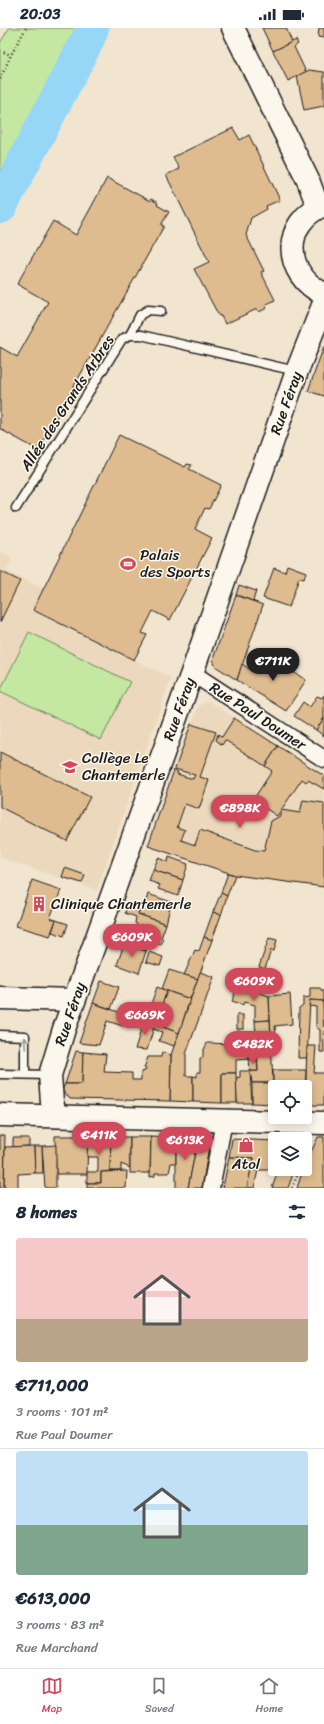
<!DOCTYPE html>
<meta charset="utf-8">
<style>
body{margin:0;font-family:Sriracha,sans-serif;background:#f6f6f7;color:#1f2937;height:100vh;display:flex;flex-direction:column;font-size:15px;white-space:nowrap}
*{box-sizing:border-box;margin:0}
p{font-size:13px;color:#747a83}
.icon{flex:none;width:22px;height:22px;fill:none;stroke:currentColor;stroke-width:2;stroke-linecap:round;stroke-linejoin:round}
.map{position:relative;height:1160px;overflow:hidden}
.panel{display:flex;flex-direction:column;background:#fff;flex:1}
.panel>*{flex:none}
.fabs{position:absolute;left:268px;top:1052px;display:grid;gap:8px}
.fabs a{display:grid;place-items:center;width:44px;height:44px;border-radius:4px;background:#fff;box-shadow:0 2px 10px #0003;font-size:20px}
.price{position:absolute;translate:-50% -34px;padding:0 9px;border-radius:14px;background:#d1495b;color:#fff;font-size:13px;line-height:26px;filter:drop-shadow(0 1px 2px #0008)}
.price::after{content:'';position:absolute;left:50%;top:24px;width:12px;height:9px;margin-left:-6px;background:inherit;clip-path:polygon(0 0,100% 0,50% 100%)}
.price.active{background:#222;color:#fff}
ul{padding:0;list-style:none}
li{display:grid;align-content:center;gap:8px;height:212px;padding:0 16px}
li+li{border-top:1px solid #e0e1e3}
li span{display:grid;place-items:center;height:124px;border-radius:4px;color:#555}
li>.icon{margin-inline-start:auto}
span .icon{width:72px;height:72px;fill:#fffc;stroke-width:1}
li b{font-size:17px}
h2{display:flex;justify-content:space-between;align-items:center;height:48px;padding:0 16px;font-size:17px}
.status{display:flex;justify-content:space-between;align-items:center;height:28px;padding:0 20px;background:#fff;direction:ltr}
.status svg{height:11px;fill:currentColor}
.dock{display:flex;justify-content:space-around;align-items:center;height:56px;border-top:1px solid #e0e1e3;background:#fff;font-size:11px;color:#747a83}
.dock a{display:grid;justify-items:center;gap:2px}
.dock .active{color:#d1495b}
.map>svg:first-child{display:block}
.built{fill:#ecd9bd}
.green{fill:#c4e8a1;stroke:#70825e}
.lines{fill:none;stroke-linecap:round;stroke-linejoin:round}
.river{stroke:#96d6f7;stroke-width:34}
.building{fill:#debc90;stroke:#1c1c1c}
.lane-casing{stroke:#1c1c1c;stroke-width:11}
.street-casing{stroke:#1c1c1c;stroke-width:19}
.secondary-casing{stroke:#1c1c1c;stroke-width:25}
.primary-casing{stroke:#1c1c1c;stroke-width:25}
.path{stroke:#1c1c1c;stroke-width:2.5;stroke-dasharray:1 3;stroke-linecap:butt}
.lane{stroke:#fbf7ec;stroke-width:8}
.street{stroke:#fbf7ec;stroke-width:16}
.secondary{stroke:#fbf7ec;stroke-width:22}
.primary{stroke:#fbf7ec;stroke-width:22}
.oneway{stroke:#97948e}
.labels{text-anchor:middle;stroke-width:3;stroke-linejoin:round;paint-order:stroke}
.street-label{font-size:15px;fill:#1c1c1c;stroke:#fbf7ec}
.poi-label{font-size:15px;fill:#1c1c1c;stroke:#fbf7ec;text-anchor:start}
</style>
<div class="status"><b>20:03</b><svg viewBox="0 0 49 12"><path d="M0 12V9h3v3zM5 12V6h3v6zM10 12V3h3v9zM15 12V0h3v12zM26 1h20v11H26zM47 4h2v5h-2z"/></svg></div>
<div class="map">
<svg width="324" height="1160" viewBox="0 0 324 1160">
<rect width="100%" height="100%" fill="#f2e5d0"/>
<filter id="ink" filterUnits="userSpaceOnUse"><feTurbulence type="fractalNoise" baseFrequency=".025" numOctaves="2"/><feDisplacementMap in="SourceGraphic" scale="8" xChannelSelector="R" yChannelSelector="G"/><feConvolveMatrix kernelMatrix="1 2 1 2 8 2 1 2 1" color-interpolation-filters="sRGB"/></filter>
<g filter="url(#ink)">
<g class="built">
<path d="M 0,523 L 12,530 L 6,543 L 44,561 L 34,582 L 171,650 L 97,862 L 0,830 Z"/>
<path d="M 209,673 L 324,748 L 324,859 L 235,847 L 148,818 L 198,678 Z"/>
</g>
<g class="green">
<path d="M 9,0 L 79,0 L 0,149 L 0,15 Z"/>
<path d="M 29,604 L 130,654 L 101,712 L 0,663 Z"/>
</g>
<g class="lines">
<path class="river" d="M 0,179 L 88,11 L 92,0"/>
</g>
<g class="building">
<path d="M 262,0 L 286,0 L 292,14 L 273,23 Z"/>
<path d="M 319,0 L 324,0 L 324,10 L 318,9 Z"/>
<path d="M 296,12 L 298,16 L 294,19 L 306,44 L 288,53 L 273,23 Z"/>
<path d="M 309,42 L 324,44 L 324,78 L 304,82 L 297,48 Z"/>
<path d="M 233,100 L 240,112 L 249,107 L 280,172 L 266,178 L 267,181 L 251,190 L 246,207 L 264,243 L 261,244 L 275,272 L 265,277 L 267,280 L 259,284 L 257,281 L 225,296 L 221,288 L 219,288 L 194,241 L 209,234 L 166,147 L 179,141 L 173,129 Z"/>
<path d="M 107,150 L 150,173 L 151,171 L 158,175 L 157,177 L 169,184 L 161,197 L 164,198 L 38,422 L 0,401 L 0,319 L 17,329 L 48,274 L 17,256 L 53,193 L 76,207 Z"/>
<path d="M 324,318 L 324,368 L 308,363 Z"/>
<path d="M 119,407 L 185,439 L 187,436 L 192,437 L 189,441 L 221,457 L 209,481 L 205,480 L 195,501 L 212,510 L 170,592 L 153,583 L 142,605 L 147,607 L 134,632 L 33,582 Z"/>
<path d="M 287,537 L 306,544 L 304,551 L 299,550 L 289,579 L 263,570 L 274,540 L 285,544 Z"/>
<path d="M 0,543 L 20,553 L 0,594 Z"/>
<path d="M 239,557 L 256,563 L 253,573 L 236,567 Z"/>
<path d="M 236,567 L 263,577 L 237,652 L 215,638 L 213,631 Z"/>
<path d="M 265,626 L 306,652 L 286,683 L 237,652 L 242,636 L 254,644 Z"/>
<path d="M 324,667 L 324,690 L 316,702 L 294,688 L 303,674 L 310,679 L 317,668 L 322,670 Z"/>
<path d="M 234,690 L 278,718 L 265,738 L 225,712 L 222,717 L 216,712 L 218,706 L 222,709 Z"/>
<path d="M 324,690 L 324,708 L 316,702 Z"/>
<path d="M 191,696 L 216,704 L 200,749 L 209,752 L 199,781 L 185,776 L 177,799 L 185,802 L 181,812 L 195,817 L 200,802 L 255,822 L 264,823 L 271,793 L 280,788 L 281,782 L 300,785 L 303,772 L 324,775 L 324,859 L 235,847 L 148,818 L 174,742 L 178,744 L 177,746 L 193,751 L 195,747 L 175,741 Z"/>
<path d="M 278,718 L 324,748 L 324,761 L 308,752 L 306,754 L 302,751 L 277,788 L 253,772 L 272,743 L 265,738 Z"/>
<path d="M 0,724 L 90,769 L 67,813 L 0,779 Z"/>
<path d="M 169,829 L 188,836 L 183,852 L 153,842 L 158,830 L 168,834 Z"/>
<path d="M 65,840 L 85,847 L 82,855 L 62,849 Z"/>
<path d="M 153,842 L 183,852 L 178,868 L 158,861 L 160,857 L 149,853 Z"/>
<path d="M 228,845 L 235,847 L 227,868 L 221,865 Z"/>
<path d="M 32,852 L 61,862 L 50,890 L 56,892 L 50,908 L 16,898 Z"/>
<path d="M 221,865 L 227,868 L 221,887 L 213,884 Z"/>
<path d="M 148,866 L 171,874 L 166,896 L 138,886 L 142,875 L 145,876 Z"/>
<path d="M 127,879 L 139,883 L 138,886 L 166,896 L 161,910 L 163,911 L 161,917 L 150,913 L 146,923 L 133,919 L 137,908 L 134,907 L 137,896 L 135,895 L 136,889 L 125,885 Z"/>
<path d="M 213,884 L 221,887 L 212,912 L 204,909 Z"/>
<path d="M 56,892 L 68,896 L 64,908 L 52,904 Z"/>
<path d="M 204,909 L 212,912 L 198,951 L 184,947 L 195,922 L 199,923 Z"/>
<path d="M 269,910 L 277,912 L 274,923 L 271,922 L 265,941 L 259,939 Z"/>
<path d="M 124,916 L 146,923 L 139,945 L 117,937 Z"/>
<path d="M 149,924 L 163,929 L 160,938 L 146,934 Z"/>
<path d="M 169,942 L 198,951 L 190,971 L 162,961 Z"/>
<path d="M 200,944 L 214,949 L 186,1026 L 186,1048 L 193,1048 L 193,1074 L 170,1073 L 171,1027 Z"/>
<path d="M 101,953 L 119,959 L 111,981 L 93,975 Z"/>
<path d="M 238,957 L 269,968 L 270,992 L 255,993 L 255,977 L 244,974 L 243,977 L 232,973 Z"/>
<path d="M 157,959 L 167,963 L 155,996 L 145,993 Z"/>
<path d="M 310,960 L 320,960 L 322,963 L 324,963 L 324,979 L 323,973 L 310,972 L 307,1030 L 298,1030 L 299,980 L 303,977 L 303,970 L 310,969 Z"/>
<path d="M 167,963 L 190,971 L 179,1005 L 155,996 Z"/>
<path d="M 290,966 L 292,996 L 275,998 L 276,1009 L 271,1010 L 269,968 Z"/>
<path d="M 310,972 L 323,973 L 324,1024 L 320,1024 L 320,1002 L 316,999 L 316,979 L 309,978 Z"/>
<path d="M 93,975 L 127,987 L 123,998 L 107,993 L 99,1017 L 79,1015 Z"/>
<path d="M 127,987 L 144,992 L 142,1000 L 125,994 Z"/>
<rect x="237" y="987" width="6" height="14"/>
<path d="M 144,992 L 155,996 L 147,1022 L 135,1021 Z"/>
<path d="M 270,992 L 273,1055 L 252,1055 L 250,1043 L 258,1043 L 255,993 Z"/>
<path d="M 155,996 L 179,1005 L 174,1018 L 159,1013 L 162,1004 L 153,1001 Z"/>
<path d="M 207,1015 L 233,1016 L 233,1019 L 249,1020 L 249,1031 L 236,1032 L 236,1045 L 222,1045 L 222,1075 L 193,1074 L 193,1048 L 197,1049 L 197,1044 L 200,1044 L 200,1030 L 203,1030 L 203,1024 Z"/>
<path d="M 307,1018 L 316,1018 L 314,1045 L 324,1045 L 324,1077 L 305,1077 Z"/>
<path d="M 76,1023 L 83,1024 L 82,1056 L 65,1056 Z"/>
<path d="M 83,1024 L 106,1026 L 104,1044 L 132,1045 L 132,1052 L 141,1052 L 141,1044 L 145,1043 L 146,1041 L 144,1040 L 148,1029 L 161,1029 L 162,1024 L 171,1027 L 170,1073 L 70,1071 L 62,1062 L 65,1056 L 82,1056 Z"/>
<path d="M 249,1031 L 257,1032 L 258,1043 L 250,1043 Z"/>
<path d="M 273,1042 L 306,1042 L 305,1066 L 305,1059 L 275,1059 L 275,1076 L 252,1075 L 252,1055 L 273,1055 Z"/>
<path d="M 240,1043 L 250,1043 L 252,1075 L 237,1075 L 236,1050 L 240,1049 Z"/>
<path d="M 222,1045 L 236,1045 L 237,1075 L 222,1075 Z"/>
<path d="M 0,1107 L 5,1107 L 4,1160 L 0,1160 Z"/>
<path d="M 55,1108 L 88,1108 L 87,1146 L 56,1146 Z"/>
<path d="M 88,1108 L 111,1109 L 110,1143 L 101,1144 L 101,1155 L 87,1155 L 87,1144 L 98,1144 L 98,1129 L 87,1129 Z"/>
<path d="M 111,1109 L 130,1109 L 130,1140 L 121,1136 L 121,1143 L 110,1143 Z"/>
<path d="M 130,1109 L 151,1109 L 150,1145 L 130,1145 Z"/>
<path d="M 151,1109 L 176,1110 L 176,1135 L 171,1135 L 169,1145 L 155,1145 L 155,1148 L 150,1149 Z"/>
<path d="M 318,1109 L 324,1109 L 324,1160 L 297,1160 L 303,1142 L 305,1141 L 305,1137 Z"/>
<path d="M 13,1110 L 29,1110 L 29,1118 L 13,1119 Z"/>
<path d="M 176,1110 L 198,1110 L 188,1160 L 176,1160 Z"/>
<path d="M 198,1110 L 210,1110 L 207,1130 L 202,1160 L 188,1160 Z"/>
<path d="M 232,1111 L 275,1113 L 274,1142 L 251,1142 L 254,1130 L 229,1129 Z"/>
<path d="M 56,1117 L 56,1160 L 45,1160 L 42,1118 Z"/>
<path d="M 34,1118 L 35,1145 L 18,1146 L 18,1160 L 4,1160 L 5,1119 Z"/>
<path d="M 34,1118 L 42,1118 L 43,1145 L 35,1145 Z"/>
<path d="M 229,1129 L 254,1130 L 247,1160 L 223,1160 Z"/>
<path d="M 279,1141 L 295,1141 L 293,1146 L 278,1143 Z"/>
<path d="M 251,1142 L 258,1142 L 254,1160 L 247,1159 Z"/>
<path d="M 127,1143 L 126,1160 L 87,1160 L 87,1155 L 101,1155 L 101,1144 Z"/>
<path d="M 278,1143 L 293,1146 L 288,1160 L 272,1160 Z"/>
</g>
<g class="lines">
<defs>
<g id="lane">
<path d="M 130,307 L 140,287 L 148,282 L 161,283"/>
<path d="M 16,480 L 122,311 L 130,307 L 141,307 L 296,343"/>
<path d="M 0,1007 L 25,1008 L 25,1046"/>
<path d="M 0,1046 L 49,1047"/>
</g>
<g id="street">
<path d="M 192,645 L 324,731"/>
<path d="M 211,1160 L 224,1093"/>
</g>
<g id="secondary">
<path d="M 233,0 L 308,152 L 318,179"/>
<path d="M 324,177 C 281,194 283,247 324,266"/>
<path d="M 0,970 L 74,972"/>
<path d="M 56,1088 L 52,1074 L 50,1047 L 64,1001 L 192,645 L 297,343 L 324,275"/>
</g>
<path id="primary" d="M 0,1087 L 324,1095"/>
</defs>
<use href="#lane" class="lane-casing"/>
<use href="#street" class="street-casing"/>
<use href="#secondary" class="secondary-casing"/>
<use href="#primary" class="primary-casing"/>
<g class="path">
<path d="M 0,23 L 11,27"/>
<path d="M 0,51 L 11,27 L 26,0"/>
<path d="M 305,1127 L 309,1114"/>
<path d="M 292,1160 L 300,1141"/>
</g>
<use href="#lane" class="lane"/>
<use href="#street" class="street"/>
<use href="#secondary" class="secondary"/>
<use href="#primary" class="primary"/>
</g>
<defs><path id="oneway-shaft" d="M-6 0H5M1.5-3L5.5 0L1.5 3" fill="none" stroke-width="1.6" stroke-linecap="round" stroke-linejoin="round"/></defs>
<use class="oneway" href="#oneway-shaft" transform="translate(25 1015) rotate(-92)"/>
</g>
<defs>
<symbol id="stadium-bare" viewBox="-9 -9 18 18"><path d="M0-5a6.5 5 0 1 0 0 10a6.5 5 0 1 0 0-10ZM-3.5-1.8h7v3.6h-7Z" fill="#d1495b" stroke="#fbf7ec" stroke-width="2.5" paint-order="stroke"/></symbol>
<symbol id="school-bare" viewBox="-9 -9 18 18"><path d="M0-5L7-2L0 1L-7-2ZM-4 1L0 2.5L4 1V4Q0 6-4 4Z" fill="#d1495b" stroke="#fbf7ec" stroke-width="2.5" paint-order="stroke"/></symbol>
<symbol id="building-bare" viewBox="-9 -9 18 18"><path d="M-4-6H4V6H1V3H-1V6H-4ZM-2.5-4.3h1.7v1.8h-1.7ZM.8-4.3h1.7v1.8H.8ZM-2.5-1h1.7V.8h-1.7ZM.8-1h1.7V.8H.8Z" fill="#d1495b" stroke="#fbf7ec" stroke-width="2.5" paint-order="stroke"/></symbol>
<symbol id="shop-bare" viewBox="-9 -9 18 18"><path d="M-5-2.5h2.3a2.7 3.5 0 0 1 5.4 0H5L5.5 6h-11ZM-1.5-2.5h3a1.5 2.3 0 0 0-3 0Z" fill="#d1495b" stroke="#fbf7ec" stroke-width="2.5" paint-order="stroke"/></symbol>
</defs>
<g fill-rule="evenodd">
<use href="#stadium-bare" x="117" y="525" width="22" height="22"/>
<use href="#school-bare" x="59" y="728" width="22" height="22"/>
<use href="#building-bare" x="28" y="865" width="22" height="22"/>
<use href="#shop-bare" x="235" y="1106" width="22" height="22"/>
</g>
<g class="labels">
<g class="street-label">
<text transform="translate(67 375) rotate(-57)" y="5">Allée des Grands Arbres</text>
<text transform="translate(286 375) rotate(-70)" y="5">Rue Féray</text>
<text transform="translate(179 681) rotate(-70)" y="5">Rue Féray</text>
<text transform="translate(258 688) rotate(33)" y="5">Rue Paul Doumer</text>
<text transform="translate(70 986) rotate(-71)" y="5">Rue Féray</text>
</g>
<g class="poi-label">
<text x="140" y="532">Palais<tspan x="140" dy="17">des Sports</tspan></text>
<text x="82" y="735">Collège Le<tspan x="82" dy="17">Chantemerle</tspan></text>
<text x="51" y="881">Clinique Chantemerle</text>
<text x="246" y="1141" text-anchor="middle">Atol</text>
</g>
</g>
</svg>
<div class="fabs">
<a><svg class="icon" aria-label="locate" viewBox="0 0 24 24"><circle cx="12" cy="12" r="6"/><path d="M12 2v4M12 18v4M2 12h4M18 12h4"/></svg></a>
<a><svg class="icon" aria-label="layers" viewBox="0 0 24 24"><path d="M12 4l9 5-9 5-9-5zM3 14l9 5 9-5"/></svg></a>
</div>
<b class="price active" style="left:273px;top:654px">€711K</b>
<b class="price" style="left:240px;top:801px">€898K</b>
<b class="price" style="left:132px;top:930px">€609K</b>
<b class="price" style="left:254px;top:974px">€609K</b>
<b class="price" style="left:145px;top:1008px">€669K</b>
<b class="price" style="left:253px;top:1037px">€482K</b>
<b class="price" style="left:99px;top:1128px">€411K</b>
<b class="price" style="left:185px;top:1133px">€613K</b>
</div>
<section class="panel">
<h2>8 homes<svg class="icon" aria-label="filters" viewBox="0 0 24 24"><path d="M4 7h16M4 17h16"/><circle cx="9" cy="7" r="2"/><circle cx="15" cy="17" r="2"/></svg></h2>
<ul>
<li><span style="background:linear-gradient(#f6c9c9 65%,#b9a48a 0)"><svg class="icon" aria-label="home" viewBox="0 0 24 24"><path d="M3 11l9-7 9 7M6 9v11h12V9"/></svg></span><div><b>€711,000</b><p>3 rooms · 101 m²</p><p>Rue Paul Doumer</p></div></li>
<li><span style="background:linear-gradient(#bfe0f5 60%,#7fa58c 0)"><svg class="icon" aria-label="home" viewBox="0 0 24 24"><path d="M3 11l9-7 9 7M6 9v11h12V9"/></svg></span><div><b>€613,000</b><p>3 rooms · 83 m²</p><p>Rue Marchand</p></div></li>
</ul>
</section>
<nav class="dock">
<a class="active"><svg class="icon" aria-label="map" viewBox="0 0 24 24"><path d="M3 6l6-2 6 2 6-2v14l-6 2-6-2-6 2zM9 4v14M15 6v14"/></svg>Map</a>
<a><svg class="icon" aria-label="saved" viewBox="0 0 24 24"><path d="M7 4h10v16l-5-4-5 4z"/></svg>Saved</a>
<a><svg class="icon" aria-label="home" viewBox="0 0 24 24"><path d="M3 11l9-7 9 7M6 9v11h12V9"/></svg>Home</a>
</nav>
